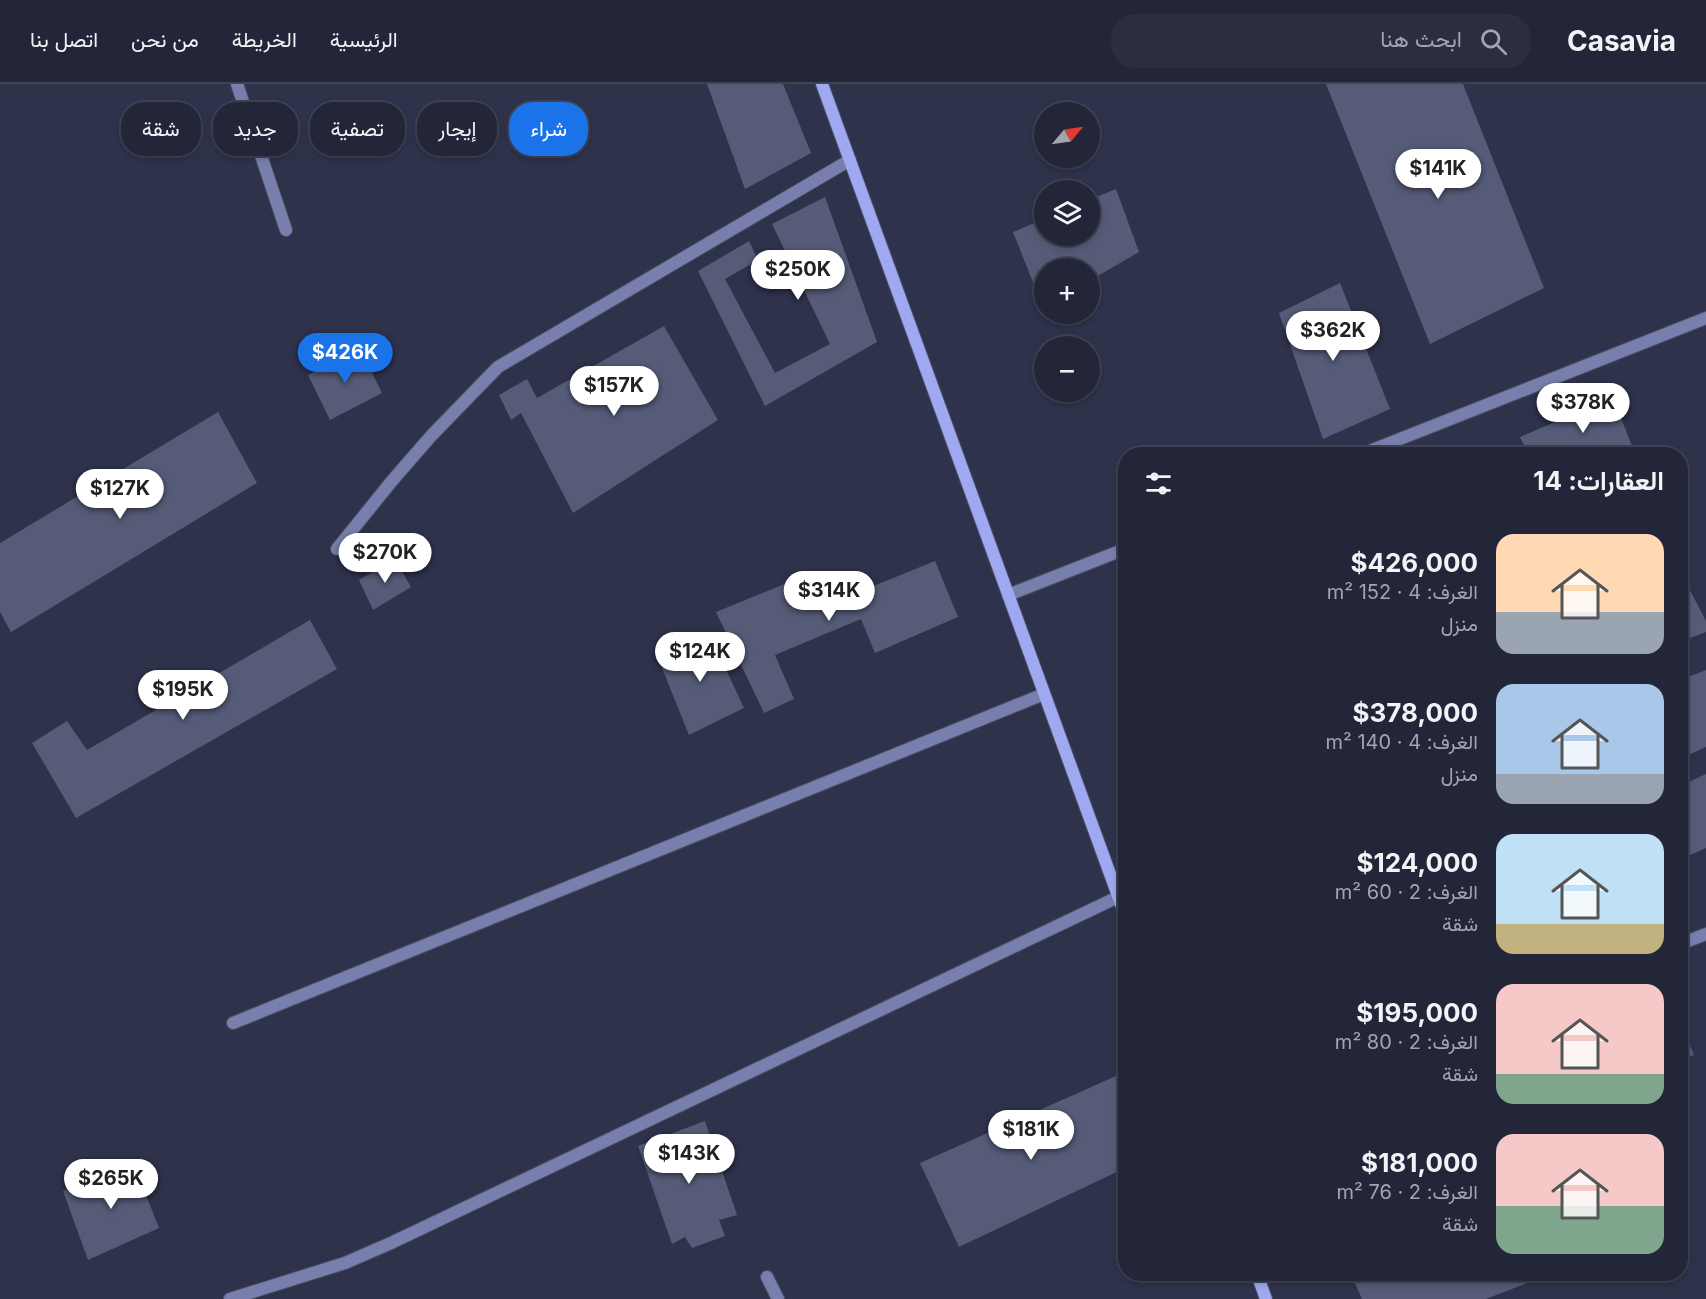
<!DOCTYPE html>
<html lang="ar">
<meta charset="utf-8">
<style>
body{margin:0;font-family:Inter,Vazirmatn,sans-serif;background:#2a2e40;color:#f1f3f6;direction:rtl;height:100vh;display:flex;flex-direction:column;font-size:22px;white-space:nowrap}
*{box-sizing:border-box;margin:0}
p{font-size:20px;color:#a2a5ae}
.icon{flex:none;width:33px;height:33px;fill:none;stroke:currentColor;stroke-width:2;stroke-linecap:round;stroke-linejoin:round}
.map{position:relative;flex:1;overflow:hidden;direction:ltr}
.drawer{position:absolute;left:1118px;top:363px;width:570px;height:834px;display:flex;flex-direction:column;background:#222638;border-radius:24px;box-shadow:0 3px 9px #0003,0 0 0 2px #3f4353;direction:rtl}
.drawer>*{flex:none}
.banner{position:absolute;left:18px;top:18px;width:570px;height:54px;direction:rtl;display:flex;gap:12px}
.needle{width:39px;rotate:61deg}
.controls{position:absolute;left:1034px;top:18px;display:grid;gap:12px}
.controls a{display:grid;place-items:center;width:66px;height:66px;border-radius:50%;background:#222638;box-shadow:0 3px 9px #0003,0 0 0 2px #3f4353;font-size:30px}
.price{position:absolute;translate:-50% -51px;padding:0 14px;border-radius:21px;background:#fff;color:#222;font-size:20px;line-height:39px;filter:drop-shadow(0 2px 3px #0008)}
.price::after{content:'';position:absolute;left:50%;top:36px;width:18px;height:14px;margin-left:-9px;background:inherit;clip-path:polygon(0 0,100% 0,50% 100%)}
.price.active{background:#1a73e8;color:#fff}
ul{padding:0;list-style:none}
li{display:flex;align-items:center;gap:18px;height:150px;padding:0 24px}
li span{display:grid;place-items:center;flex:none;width:168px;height:120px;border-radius:18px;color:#555}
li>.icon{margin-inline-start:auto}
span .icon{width:72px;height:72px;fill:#fffc;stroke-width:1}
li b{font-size:26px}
h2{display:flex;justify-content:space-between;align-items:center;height:72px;padding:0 24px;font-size:26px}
.pill{padding:0 21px;border-radius:24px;background:#222638;box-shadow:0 3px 9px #0003,0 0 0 2px #3f4353;font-size:21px;line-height:54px}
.pill.active{background:#1a73e8;color:#fff}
header{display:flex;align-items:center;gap:36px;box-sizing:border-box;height:84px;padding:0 30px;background:#222638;border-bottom:2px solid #3f4353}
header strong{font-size:28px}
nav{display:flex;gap:33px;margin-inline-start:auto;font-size:21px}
.search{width:420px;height:54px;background:#2a2e40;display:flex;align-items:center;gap:15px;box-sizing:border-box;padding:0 21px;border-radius:24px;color:#a2a5ae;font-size:22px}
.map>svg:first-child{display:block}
.building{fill:#565b77}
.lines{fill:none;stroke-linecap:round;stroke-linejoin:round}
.lane-casing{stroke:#4b4f67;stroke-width:14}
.street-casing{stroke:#4b4f67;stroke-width:14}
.secondary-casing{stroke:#4b4f67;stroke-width:14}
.lane{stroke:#787fac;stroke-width:12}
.street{stroke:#787fac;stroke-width:12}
.secondary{stroke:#9ea9f1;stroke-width:12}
</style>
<header>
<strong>Casavia</strong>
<div class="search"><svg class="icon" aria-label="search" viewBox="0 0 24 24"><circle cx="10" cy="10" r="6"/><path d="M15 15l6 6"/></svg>ابحث هنا</div>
<nav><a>الرئيسية</a><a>الخريطة</a><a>من نحن</a><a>اتصل بنا</a></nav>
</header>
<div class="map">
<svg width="1706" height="1215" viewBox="0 0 1706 1215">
<rect width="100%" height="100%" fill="#2e324b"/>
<g class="building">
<path d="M 707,0 L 783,0 L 811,69 L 745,105 Z"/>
<path d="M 1326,0 L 1463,0 L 1544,204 L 1430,260 Z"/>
<path d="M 1116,105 L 1139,168 L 1089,197 L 1089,184 L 1044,184 L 1044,226 L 1013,148 L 1044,135 L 1044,152 L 1089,152 L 1089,116 Z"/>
<path d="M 825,113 L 877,258 L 765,322 L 698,187 L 749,157 L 758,176 L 725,195 L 775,289 L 830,260 L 772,140 Z"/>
<path d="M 1340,199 L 1390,325 L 1323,355 L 1279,229 Z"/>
<path d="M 664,242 L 718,336 L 573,429 L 521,329 L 511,336 L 499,311 L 527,295 L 537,314 Z"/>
<path d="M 360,264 L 382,309 L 330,336 L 308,291 Z"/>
<path d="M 1613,313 L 1635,370 L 1528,370 L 1520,353 Z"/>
<path d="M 218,328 L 257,399 L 11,548 L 0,528 L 0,459 Z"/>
<path d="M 395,475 L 411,503 L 373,526 L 359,496 Z"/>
<path d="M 935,477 L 958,533 L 875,569 L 861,535 L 775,571 L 794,615 L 764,629 L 716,528 L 799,494 L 810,513 L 845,500 L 849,512 Z"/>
<path d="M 1682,491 L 1706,537 L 1706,548 L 1680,558 L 1680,492 Z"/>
<path d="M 310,536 L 337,585 L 76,734 L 32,659 L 67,637 L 87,666 Z"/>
<path d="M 710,551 L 744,624 L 689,651 L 656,569 Z"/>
<path d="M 1706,586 L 1706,663 L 1680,675 L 1680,596 Z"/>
<path d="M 1706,690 L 1706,764 L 1690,771 L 1680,746 L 1680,702 Z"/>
<path d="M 1680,937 L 1694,971 L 1680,976 Z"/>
<path d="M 1125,988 L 1125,1084 L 959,1163 L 920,1079 Z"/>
<path d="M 705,1037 L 737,1131 L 719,1136 L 725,1152 L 692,1164 L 685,1153 L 672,1160 L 638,1062 Z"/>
<path d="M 133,1078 L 159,1144 L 88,1176 L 63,1107 Z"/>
<path d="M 1351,1190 L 1550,1190 L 1486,1215 L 1362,1215 Z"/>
</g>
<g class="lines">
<defs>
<path id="lane" d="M 337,465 L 391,398 L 431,352 L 498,283 L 850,76"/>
<g id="street">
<path d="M 237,0 L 286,146"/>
<path d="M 1362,370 L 1706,234"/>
<path d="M 1008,511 L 1125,465"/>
<path d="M 1680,860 L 1706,850"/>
<path d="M 233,939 L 1044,610"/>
<path d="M 767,1193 L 778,1215"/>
<path d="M 230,1215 L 345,1179 L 391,1159 L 1118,813"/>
</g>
<g id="secondary">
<path d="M 822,0 L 1125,831"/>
<path d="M 1257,1190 L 1266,1215"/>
</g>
</defs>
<use href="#lane" class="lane-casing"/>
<use href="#street" class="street-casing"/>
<use href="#secondary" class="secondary-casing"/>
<use href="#lane" class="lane"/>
<use href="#street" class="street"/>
<use href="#secondary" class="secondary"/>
</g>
</svg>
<div class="controls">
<a><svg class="needle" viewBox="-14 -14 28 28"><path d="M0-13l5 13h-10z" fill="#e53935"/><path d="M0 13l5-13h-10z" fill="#a2a5ae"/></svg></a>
<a><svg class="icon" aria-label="layers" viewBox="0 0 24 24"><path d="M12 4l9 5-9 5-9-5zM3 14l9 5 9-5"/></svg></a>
<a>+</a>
<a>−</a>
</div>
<b class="price" style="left:1438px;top:116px">$141K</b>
<b class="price" style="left:798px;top:217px">$250K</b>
<b class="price" style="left:1333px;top:278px">$362K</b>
<b class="price active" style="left:345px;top:300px">$426K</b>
<b class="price" style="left:614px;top:333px">$157K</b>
<b class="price" style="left:1583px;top:350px">$378K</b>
<b class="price" style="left:120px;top:436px">$127K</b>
<b class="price" style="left:385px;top:500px">$270K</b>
<b class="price" style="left:829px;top:538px">$314K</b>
<b class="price" style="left:700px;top:599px">$124K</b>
<b class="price" style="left:183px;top:637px">$195K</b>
<b class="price" style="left:1031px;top:1077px">$181K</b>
<b class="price" style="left:689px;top:1101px">$143K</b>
<b class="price" style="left:111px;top:1126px">$265K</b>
<div class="banner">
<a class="pill active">شراء</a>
<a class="pill">إيجار</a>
<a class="pill">تصفية</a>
<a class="pill">جديد</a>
<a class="pill">شقة</a>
</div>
<section class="drawer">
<h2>العقارات: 14<svg class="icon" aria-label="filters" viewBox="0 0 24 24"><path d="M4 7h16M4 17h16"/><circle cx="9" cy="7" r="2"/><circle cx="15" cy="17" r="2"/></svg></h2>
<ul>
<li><span style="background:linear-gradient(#ffd9b3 65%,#9aa5b1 0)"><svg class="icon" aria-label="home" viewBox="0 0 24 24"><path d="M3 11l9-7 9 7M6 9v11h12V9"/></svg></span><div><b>$426,000</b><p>الغرف: 4 · 152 m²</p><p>منزل</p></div></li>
<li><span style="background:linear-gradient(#a9c7e8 75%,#9aa5b1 0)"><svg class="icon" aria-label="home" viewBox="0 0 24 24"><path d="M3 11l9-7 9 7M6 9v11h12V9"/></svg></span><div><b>$378,000</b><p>الغرف: 4 · 140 m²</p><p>منزل</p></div></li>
<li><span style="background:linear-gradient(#bfe0f5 75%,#c2b280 0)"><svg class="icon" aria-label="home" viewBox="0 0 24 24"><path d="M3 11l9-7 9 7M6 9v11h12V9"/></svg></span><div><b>$124,000</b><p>الغرف: 2 · 60 m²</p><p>شقة</p></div></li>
<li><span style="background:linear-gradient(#f6c9c9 75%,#7fa58c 0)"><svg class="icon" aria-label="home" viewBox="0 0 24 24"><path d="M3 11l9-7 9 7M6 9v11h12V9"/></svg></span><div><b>$195,000</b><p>الغرف: 2 · 80 m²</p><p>شقة</p></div></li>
<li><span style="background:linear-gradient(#f6c9c9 60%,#7fa58c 0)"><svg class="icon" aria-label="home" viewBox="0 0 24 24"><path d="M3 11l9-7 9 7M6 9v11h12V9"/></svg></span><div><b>$181,000</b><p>الغرف: 2 · 76 m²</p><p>شقة</p></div></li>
</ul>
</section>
</div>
